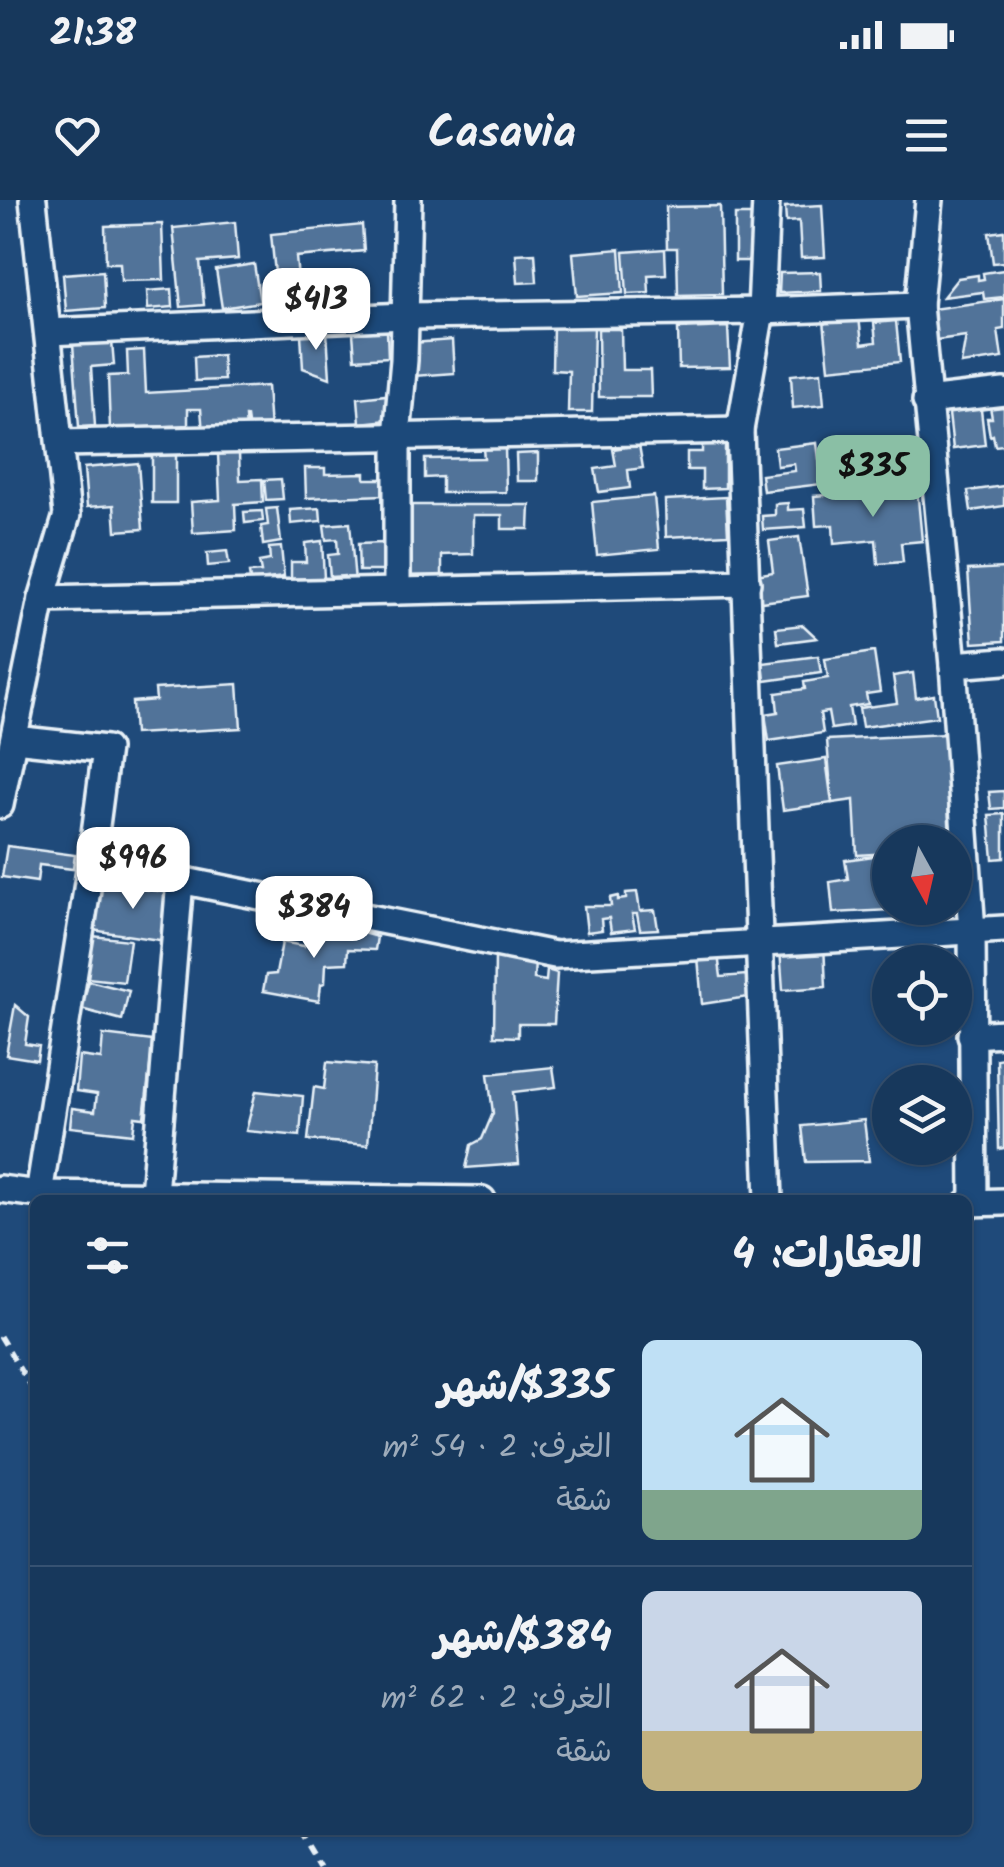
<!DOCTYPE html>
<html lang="ar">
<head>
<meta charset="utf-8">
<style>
	:root { --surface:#17385c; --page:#203f62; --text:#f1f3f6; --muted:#9eacbb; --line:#365272; --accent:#8abfa5 }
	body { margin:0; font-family:Kalam,"Playpen Sans Arabic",sans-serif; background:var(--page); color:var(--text); direction:rtl; height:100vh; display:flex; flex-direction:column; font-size:38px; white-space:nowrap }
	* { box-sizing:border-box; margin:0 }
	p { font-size:32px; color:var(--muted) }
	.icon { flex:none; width:55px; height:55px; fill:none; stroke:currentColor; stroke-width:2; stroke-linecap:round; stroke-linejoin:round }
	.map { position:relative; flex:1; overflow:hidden; direction:ltr }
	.side { position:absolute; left:30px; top:995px; width:942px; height:640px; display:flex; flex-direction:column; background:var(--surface); border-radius:15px; box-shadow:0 2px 8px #0004,0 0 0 2px var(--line); direction:rtl }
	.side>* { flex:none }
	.needle { width:65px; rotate:172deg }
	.controls { position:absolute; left:872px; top:625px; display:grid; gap:20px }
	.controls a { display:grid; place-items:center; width:100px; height:100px; border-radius:50%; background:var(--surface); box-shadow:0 2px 8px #0004,0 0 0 2px var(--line); font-size:50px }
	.price { position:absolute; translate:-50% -85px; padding:0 22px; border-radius:20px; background:#fff; color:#222; font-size:32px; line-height:65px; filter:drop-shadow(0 2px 5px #0008) }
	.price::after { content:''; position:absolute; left:50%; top:60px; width:30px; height:22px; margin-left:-15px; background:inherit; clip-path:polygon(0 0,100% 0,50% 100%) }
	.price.current { background:var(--accent); color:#111 }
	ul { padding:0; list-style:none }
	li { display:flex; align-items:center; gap:30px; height:250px; padding:0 50px }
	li+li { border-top:2px solid var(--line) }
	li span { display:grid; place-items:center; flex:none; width:280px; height:200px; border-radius:15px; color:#555 }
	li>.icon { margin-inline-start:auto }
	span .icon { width:120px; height:120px; fill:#fffc; stroke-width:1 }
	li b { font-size:42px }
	h2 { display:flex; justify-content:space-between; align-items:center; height:120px; padding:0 50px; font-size:42px }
	.status { display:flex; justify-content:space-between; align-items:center; height:70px; padding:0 50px; background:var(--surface); direction:ltr }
	.status svg { height:28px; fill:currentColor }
	header { display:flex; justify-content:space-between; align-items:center; height:130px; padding:0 50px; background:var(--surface); font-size:45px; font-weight:700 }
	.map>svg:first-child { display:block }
	.building { fill:#517399; stroke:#e8f1f8; stroke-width:2.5 }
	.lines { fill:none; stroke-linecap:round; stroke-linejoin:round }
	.minor-casing { stroke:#e8f1f8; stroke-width:32 }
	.path { stroke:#e8f1f8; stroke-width:5; stroke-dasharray:10 8; stroke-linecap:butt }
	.minor { stroke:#1f4a7a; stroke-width:25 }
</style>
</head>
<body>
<div class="status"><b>21:38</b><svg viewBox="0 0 49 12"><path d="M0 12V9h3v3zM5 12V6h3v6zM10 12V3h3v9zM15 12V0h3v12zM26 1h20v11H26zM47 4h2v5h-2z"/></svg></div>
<header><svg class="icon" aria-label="menu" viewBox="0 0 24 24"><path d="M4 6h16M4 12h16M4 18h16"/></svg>Casavia<svg class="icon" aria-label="heart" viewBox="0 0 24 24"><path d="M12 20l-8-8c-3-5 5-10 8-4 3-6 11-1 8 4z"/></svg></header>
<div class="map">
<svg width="1004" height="1667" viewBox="0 0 1004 1667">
	<rect width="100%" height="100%" fill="#1f4a7a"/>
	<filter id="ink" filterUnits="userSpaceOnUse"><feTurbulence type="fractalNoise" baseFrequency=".01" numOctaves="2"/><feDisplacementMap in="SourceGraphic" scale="20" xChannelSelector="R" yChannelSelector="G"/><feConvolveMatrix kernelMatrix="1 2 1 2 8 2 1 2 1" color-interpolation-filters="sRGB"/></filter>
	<g filter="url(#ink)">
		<g class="building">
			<polygon points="822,5 825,57 801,58 799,21 786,22 785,7"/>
			<polygon points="720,6 722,94 678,95 677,48 667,48 666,7"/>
			<rect x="735" y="15" width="21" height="46"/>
			<polygon points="235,22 238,59 200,62 204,105 181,107 173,28"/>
			<polygon points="162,24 164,80 121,81 120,63 106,63 105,26"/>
			<polygon points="362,25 364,51 296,57 300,101 278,103 271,34"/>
			<polygon points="1004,31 1004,62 993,63 989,33"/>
			<polygon points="620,49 623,93 577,96 573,53"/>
			<polygon points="665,49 666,74 648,75 649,93 627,94 624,52"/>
			<polygon points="535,53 537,82 518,83 516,54"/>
			<polygon points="254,64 260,102 222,108 216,70"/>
			<polygon points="1004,70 1004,97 984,99 983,92 943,97 958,78 978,75 978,80 984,79 983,73"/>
			<polygon points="103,71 105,108 66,111 63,74"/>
			<polygon points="820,72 821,91 779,93 780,73"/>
			<polygon points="359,74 361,103 311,107 309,78"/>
			<polygon points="172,89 173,107 148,109 147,91"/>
			<polygon points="1004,99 1004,129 998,130 1002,158 961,164 966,136 936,140 932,109"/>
			<polygon points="859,117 862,144 876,142 874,123 896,121 900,162 829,169 824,121"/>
			<polygon points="553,125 594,126 592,212 568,212 569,171 552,170"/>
			<polygon points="728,127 730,167 679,168 678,129"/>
			<polygon points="598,129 621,129 622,170 650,170 651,197 599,197"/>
			<polygon points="387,131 388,157 355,159 353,133"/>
			<polygon points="327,132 330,178 303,168 301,134"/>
			<polygon points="452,140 454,173 414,176 412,143"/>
			<polygon points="112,141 114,165 91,167 95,226 79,227 73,144"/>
			<polygon points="144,150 146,193 267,186 270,230 249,231 247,217 245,217 246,230 203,233 201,209 188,209 188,225 110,229 108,176 128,175 127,151"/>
			<polygon points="222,155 224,180 195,181 194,157"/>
			<polygon points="821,172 824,205 793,208 791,175"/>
			<polygon points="386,195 388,220 360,223 358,198"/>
			<polygon points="1004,198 1004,245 995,246 993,235 990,236 987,218 992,218 989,201"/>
			<polygon points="980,201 985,245 953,249 948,205"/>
			<polygon points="702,240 725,240 725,288 702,289 702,270 687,270 687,252 702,252"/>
			<polygon points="817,243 822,284 763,291 761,275 795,271 794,264 777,266 775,248"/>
			<polygon points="639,245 643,268 628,270 630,288 599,292 595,269 616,266 613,249"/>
			<polygon points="505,248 506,292 442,293 442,277 425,278 425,259 484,258 483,249"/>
			<polygon points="152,252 176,253 176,303 152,303"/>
			<polygon points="239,253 240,280 262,279 263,302 235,304 236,330 193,333 191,302 220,300 218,254"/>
			<polygon points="538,253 538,281 517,281 516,254"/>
			<polygon points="138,263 143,329 116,331 114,305 87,307 84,268"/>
			<polygon points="305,268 325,268 325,274 365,273 365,279 383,279 384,295 306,298"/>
			<polygon points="281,279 283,299 266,300 264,280"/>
			<polygon points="1004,286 1004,306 971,311 968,291"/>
			<polygon points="917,288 922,341 901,343 903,362 878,364 876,340 834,344 833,325 816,326 814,296"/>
			<polygon points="654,296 659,349 597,355 592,302"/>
			<polygon points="726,297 728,334 666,337 665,300"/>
			<polygon points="788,303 788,310 804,309 806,327 763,330 762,316 775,315 775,304"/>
			<polygon points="409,305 530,305 529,329 502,329 502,315 473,315 473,354 442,355 442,376 409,376"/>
			<polygon points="277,308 281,342 263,345 261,326 268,325 266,309"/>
			<polygon points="320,308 321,321 291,324 290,310"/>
			<polygon points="262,311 263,321 245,323 244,312"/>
			<polygon points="350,323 355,382 345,383 344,376 330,377 328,355 338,354 337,339 326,340 324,325"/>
			<polygon points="799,337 808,396 761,402 756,375 773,372 769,341"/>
			<polygon points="322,341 324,378 291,379 291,362 306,362 305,343"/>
			<polygon points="382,343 384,371 359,371 358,344"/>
			<polygon points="281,347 284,377 250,381 249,373 261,372 259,362 270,360 269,348"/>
			<polygon points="227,351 229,364 208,366 207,353"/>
			<polygon points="1004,368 1004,441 973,443 968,370"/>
			<polygon points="803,425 817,438 778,443 776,428"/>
			<polygon points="874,452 880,492 866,494 868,504 849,507 852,526 831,529 828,512 820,513 823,533 769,541 765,514 778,512 776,493 805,489 804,482 828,478 825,459"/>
			<polygon points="818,456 821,473 765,481 763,463"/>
			<polygon points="913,473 916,498 934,495 937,517 862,527 859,508 897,503 893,476"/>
			<polygon points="238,484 241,528 134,534 132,502 156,500 155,489"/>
			<polygon points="945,534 950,642 890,642 890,653 857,655 854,600 832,603 827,540"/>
			<polygon points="826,559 832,603 783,610 777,566"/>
			<polygon points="1004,591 1004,608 991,609 989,592"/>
			<polygon points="1004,614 1004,658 993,659 989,615"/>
			<polygon points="7,646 75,655 73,669 39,665 37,682 2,677"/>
			<polygon points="888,654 890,708 892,710 833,713 830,682 848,679 845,660"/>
			<polygon points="99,682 173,693 166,741 92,730"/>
			<polygon points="637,692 640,711 655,710 658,729 640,730 637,714 632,714 635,729 611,732 609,718 601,719 602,730 587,732 584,706 611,706 610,698 618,696 618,700 626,699 626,693"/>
			<polygon points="330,724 377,737 375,750 348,749 347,763 326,764 325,783 321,784 319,801 263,791 266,775 276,774 282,742 304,746 309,729 328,732"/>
			<polygon points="92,736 130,740 124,782 87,778"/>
			<polygon points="824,744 826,787 783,790 780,749"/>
			<polygon points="495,754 535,760 534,779 546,781 547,770 557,773 554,824 518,824 518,837 494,836"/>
			<polygon points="718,754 721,777 746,775 748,797 702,804 698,757"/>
			<polygon points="89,781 129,791 122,820 81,809"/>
			<polygon points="15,805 29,817 25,844 39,846 37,860 6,855"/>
			<polygon points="103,835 153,841 144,918 135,917 133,934 70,927 72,908 95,911 97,894 76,891 79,856 101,859"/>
			<polygon points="1004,858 1004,948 999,949 997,859"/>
			<polygon points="327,862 374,866 368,945 308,940 314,887 324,889"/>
			<polygon points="553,867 556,887 513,892 519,964 466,968 471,945 482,939 493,913 488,874"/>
			<polygon points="256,891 303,896 300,936 246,931"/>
			<polygon points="864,920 869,961 806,962 802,926"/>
		</g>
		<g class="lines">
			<g class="minor-casing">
				<g id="minor">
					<polyline points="766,0 761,111 740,230 769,1000"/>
					<polyline points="929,0 919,105 953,465 972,731 974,1003"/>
					<polyline points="48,132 406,116 761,111 919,105"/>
					<polyline points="926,201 1004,192"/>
					<polyline points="60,243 740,230"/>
					<polyline points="397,391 397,236 404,160 408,0"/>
					<polyline points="42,399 747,383"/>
					<polyline points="953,465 1004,461"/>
					<polyline points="14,539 106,549 91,664"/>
					<polyline points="0,605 42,399 67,315 33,0"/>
					<polyline points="971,835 1004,833"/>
					<polyline points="0,989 39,994 482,1000"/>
					<polyline points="39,994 91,664 180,680"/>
					<polyline points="154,994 180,680 555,755 1004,729"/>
					<polyline points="968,1003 1004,1002"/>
				</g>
			</g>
			<g class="path">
				<polyline points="0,1136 35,1194"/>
				<polyline points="299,1630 321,1667"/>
			</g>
			<use href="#minor" class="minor"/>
		</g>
	</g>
</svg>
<div class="controls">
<a><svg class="needle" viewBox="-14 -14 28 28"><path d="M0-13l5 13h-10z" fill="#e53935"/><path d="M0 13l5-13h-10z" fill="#9eacbb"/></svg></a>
<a><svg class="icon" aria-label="locate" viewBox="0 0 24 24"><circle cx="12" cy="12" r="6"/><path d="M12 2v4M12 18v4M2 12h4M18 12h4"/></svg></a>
<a><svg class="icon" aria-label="layers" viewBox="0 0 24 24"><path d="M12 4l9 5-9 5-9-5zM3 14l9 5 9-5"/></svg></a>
</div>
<b class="price" style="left:316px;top:153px">$413</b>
<b class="price current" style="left:873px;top:320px">$335</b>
<b class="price" style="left:133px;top:712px">$996</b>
<b class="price" style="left:314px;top:761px">$384</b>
<section class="side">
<h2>العقارات: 4<svg class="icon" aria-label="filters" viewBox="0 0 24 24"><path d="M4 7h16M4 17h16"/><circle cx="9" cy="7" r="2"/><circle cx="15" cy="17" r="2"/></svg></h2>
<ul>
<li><span style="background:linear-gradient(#bfe0f5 75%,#7fa58c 0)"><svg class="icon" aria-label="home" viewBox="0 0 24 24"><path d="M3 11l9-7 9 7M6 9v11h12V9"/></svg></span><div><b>$335/شهر</b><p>الغرف: 2 · 54 m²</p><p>شقة</p></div></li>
<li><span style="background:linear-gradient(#c9d6e8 70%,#c2b280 0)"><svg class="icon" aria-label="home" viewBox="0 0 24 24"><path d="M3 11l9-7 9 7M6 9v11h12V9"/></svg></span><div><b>$384/شهر</b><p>الغرف: 2 · 62 m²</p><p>شقة</p></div></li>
</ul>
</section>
</div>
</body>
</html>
